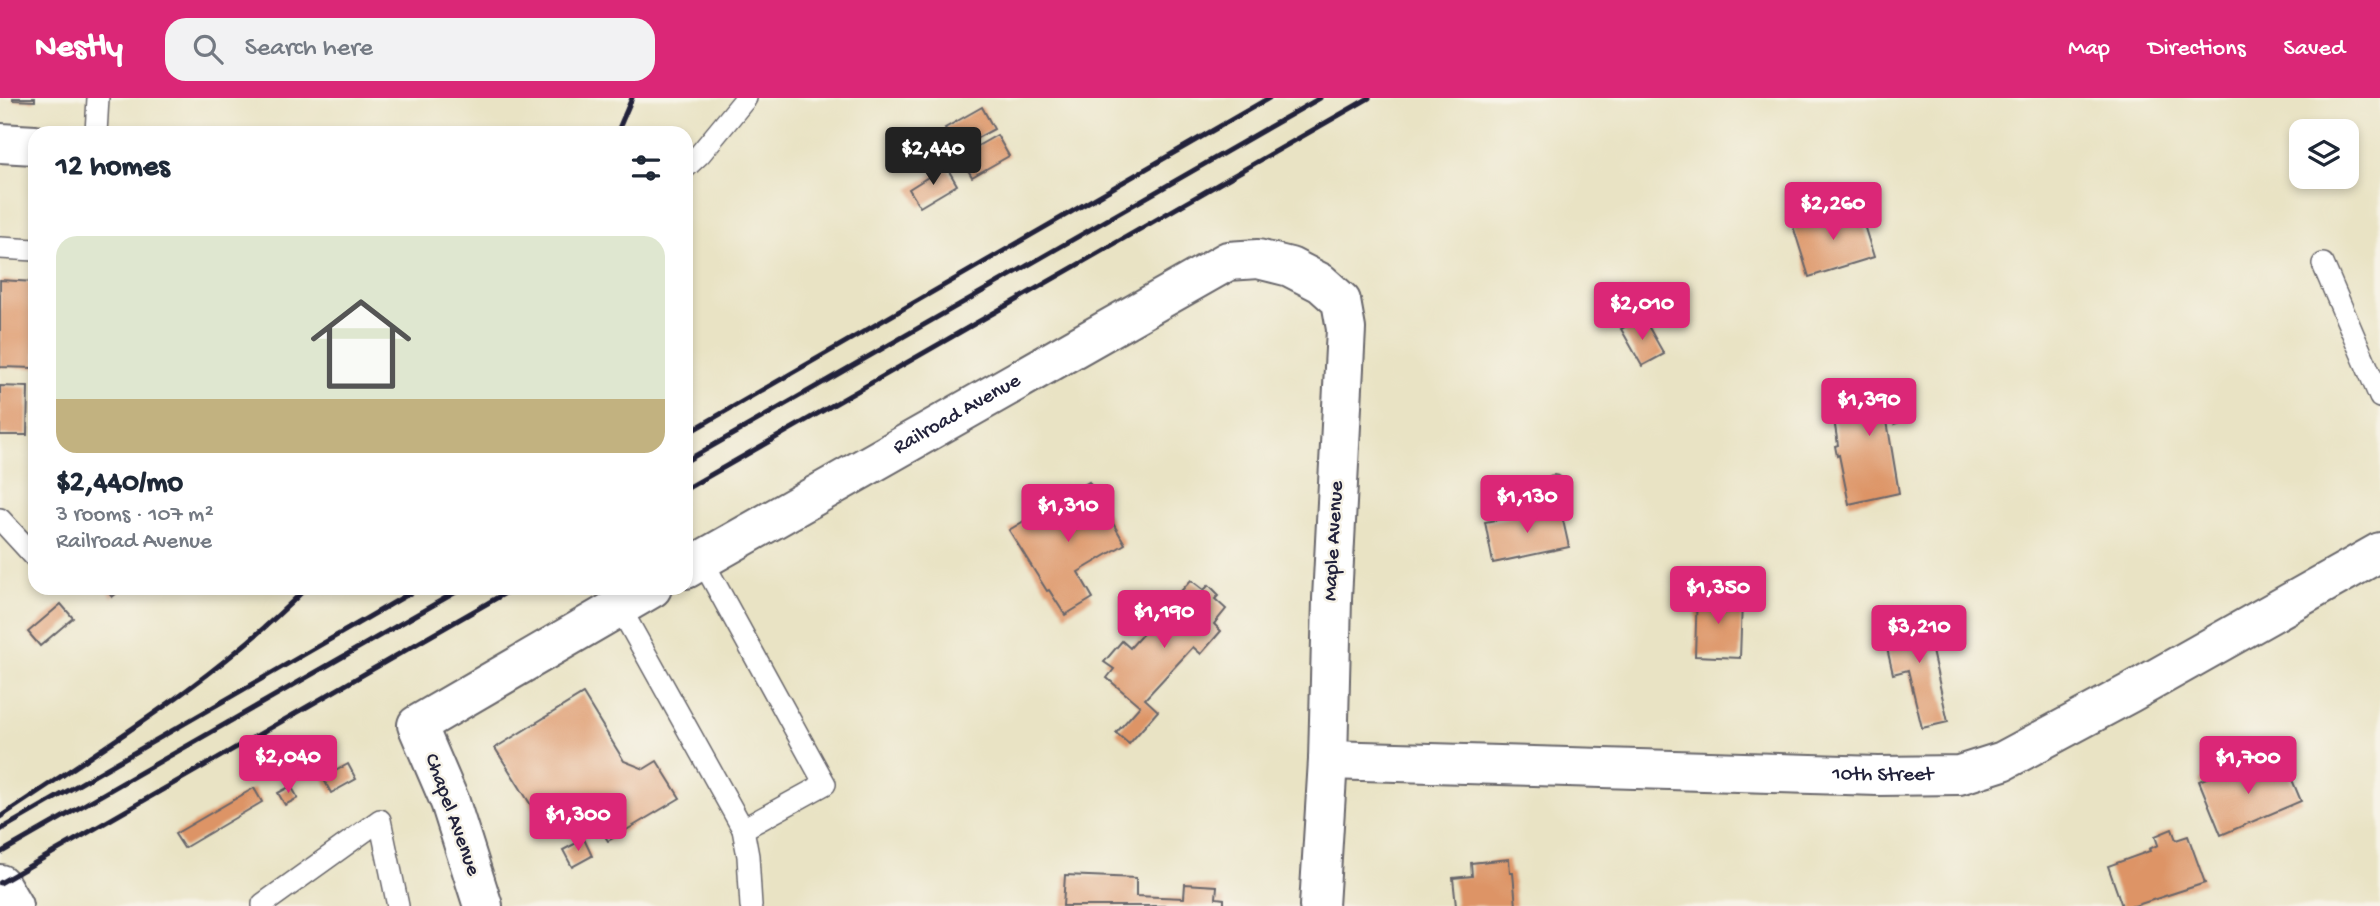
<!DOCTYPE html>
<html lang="en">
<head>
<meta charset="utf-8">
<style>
	:root { --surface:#fff; --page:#f2f2f3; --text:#1f2937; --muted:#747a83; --accent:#db2777 }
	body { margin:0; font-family:"Gochi Hand",sans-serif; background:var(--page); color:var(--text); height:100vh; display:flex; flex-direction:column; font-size:26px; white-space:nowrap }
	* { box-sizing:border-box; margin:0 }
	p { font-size:23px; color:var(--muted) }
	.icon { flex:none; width:38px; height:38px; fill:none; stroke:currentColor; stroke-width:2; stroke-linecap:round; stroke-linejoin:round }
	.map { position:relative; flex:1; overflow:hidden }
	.panel { position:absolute; left:28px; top:28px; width:665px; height:469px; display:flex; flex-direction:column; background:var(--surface); border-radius:21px; box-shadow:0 4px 10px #0003 }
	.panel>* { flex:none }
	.tools { position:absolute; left:2289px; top:21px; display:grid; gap:14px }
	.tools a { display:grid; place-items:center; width:70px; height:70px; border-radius:14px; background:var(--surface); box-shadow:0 4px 10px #0003; font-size:35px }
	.price { position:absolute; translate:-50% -60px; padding:0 16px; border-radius:7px; background:var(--accent); color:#fff; font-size:23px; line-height:46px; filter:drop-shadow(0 2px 4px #0008) }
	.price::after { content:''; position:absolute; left:50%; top:42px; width:21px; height:16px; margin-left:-10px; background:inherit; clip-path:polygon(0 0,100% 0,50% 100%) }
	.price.on { background:#222; color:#fff }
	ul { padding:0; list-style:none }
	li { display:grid; align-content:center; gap:14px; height:371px; padding:0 28px }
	li span { display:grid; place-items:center; height:217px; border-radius:21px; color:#555 }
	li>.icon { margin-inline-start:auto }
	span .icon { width:126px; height:126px; fill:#fffc; stroke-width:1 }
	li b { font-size:30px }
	h2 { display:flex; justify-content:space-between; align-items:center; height:84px; padding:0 28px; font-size:30px }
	header { display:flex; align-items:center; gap:42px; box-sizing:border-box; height:98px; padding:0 35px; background:var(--accent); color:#fff }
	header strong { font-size:33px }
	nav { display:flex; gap:38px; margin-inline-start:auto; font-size:24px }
	.search { width:490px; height:63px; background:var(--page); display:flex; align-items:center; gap:18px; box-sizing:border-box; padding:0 24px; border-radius:21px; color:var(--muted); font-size:26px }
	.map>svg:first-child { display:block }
	.building { fill:#dd9466 }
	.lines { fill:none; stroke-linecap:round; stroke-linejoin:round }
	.lane-casing { stroke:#68666b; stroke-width:24 }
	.street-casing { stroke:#68666b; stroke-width:42 }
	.secondary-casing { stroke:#68666b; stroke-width:42 }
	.lane { stroke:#fff; stroke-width:21 }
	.street { stroke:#fff; stroke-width:38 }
	.secondary { stroke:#fff; stroke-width:38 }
	.rail { stroke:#22223b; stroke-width:5 }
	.labels { text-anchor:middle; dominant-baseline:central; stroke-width:5; stroke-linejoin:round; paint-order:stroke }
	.street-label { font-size:21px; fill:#22223b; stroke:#f7f3e8 }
</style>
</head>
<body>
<header>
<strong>Nestly</strong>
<div class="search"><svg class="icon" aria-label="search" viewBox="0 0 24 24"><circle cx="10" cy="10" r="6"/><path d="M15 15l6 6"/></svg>Search here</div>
<nav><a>Map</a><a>Directions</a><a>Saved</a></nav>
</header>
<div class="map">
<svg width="2380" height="808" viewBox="0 0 2380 808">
	<rect width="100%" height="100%" fill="#f7f3e8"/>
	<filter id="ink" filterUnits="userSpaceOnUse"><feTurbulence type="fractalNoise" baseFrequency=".0143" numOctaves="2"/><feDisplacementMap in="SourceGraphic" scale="14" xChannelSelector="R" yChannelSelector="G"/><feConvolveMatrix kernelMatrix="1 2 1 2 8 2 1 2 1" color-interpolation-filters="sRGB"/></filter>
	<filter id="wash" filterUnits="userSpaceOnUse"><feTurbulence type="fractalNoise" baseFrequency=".00686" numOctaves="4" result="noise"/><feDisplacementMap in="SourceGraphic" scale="28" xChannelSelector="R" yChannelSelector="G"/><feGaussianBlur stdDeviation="1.57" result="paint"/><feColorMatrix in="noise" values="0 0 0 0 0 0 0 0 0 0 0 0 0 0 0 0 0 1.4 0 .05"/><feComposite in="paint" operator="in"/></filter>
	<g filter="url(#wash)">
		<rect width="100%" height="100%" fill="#e9e3c4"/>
		<g id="blocks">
			<g class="building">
				<polygon points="13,0 35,0 35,3 13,2"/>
				<polygon points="982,9 994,31 957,51 945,30"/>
				<polygon points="997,37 1009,58 972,79 960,58"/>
				<polygon points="946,68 957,87 920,109 909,91"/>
				<polygon points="1858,108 1874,159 1809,179 1793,128"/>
				<polygon points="0,182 35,184 35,270 0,269"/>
				<polygon points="1623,191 1634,215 1614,224 1603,199"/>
				<polygon points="1643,219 1664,256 1642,268 1621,231"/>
				<polygon points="1906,283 1913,319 1894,326 1894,322 1887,323 1899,395 1849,406 1839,357 1837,358 1835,348 1838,347 1830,296"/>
				<polygon points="0,288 28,289 27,337 0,337"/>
				<circle cx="1554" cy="386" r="9"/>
				<polygon points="1089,384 1125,446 1078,474 1093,500 1065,517 1049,492 1047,493 1009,432"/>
				<polygon points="1560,409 1569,449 1493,465 1485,424"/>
				<polygon points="1191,482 1204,492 1209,487 1219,497 1215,501 1226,511 1214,526 1221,533 1201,556 1193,549 1145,601 1158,613 1129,646 1116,635 1140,608 1107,580 1114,571 1104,564 1122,543 1130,550"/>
				<polygon points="105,490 123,490 112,499"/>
				<polygon points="1697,493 1717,493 1716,502 1742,503 1740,560 1695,558"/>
				<polygon points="61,506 73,520 40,548 28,534"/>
				<polygon points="1924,519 1928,535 1945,530 1949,549 1932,553 1948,624 1922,630 1908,572 1893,576 1882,529"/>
				<polygon points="583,596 624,663 644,671 657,663 680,700 608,743 596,724 579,735 570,722 556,731 542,708 534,712 495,650"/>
				<polygon points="2285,665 2301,703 2221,737 2199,683 2240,666 2246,681"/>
				<polygon points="348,666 356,681 331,695 323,680"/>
				<polygon points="291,688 298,700 285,707 278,695"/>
				<polygon points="254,690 262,704 184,750 175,736"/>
				<polygon points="2172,731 2176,742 2188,738 2205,785 2134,808 2122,808 2108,768 2150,753 2149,751 2158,747 2155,738"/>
				<polygon points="584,741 592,758 572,769 563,752"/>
				<polygon points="1509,761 1510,775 1513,775 1516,808 1456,808 1453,780 1472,778 1471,765"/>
				<polygon points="1065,777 1136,780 1136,798 1184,800 1185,786 1217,788 1216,800 1224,801 1224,808 1063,808"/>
			</g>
		</g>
	</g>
	<g filter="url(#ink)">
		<use href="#blocks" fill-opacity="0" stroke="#68666b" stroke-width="2"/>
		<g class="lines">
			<g class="lane-casing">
				<g id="lane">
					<polyline points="96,35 98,0"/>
					<polyline points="686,69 700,56 746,0"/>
					<polyline points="0,150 35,152"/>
					<polyline points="2323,166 2380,299"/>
					<polyline points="0,421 35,459"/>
					<polyline points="619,508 743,731 825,686 702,462"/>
					<polyline points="743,731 748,758 751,808"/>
					<polyline points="263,808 263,806 380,722 398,808"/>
				</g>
			</g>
			<g class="street-casing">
				<g id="street">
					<polyline points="0,45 35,47"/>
					<path id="s1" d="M686 471 1228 163 1258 161 1290 169 1321 185 1341 203 1346 231 1332 501 1328 662 1319 808"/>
					<path id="s2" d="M1328 662 1878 678 1959 677 2003 663 2130 595 2380 454"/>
					<polyline points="483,808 450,704 417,627 652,490"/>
				</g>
			</g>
			<g class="secondary-casing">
				<polyline id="secondary" points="0,786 13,808"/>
			</g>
			<use href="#lane" class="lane"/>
			<use href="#street" class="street"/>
			<use href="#secondary" class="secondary"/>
			<g class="rail">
				<polyline points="617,35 632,0"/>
				<polyline points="686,336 1269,0"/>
				<polyline points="686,363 1320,0"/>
				<polyline points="686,391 1369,0"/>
				<path d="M0 719C105 648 217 581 306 490"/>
				<polyline points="0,732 419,490"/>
				<polyline points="0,755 463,490"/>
				<polyline points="0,785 514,490"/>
			</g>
		</g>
	</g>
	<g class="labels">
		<g class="street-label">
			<text stroke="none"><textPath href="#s1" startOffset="312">Railroad Avenue</textPath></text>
			<text transform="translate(1335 443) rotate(-87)">Maple Avenue</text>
			<text stroke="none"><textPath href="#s2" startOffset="555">10th Street</textPath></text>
			<text transform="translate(451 717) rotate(70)">Chapel Avenue</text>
		</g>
	</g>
</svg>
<div class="tools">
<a><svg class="icon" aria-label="layers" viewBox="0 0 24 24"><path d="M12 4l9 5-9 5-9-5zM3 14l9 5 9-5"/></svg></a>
</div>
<b class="price on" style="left:933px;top:89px">$2,440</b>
<b class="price" style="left:1833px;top:144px">$2,260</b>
<b class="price" style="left:1642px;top:244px">$2,010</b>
<b class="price" style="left:1869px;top:340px">$1,390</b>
<b class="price" style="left:1527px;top:437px">$1,130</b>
<b class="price" style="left:1068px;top:446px">$1,310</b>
<b class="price" style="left:1718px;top:528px">$1,350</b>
<b class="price" style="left:1164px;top:552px">$1,190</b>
<b class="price" style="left:1919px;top:567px">$3,210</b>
<b class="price" style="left:288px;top:697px">$2,040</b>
<b class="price" style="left:2248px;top:698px">$1,700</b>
<b class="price" style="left:578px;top:755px">$1,300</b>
<section class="panel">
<h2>12 homes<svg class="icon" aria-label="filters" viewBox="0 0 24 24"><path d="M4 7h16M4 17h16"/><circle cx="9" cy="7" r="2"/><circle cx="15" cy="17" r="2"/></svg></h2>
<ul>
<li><span style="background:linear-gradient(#dfe7d0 75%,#c2b280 0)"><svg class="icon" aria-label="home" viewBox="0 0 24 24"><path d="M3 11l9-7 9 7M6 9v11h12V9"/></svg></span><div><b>$2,440/mo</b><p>3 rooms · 107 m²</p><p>Railroad Avenue</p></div></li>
</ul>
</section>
</div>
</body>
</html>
